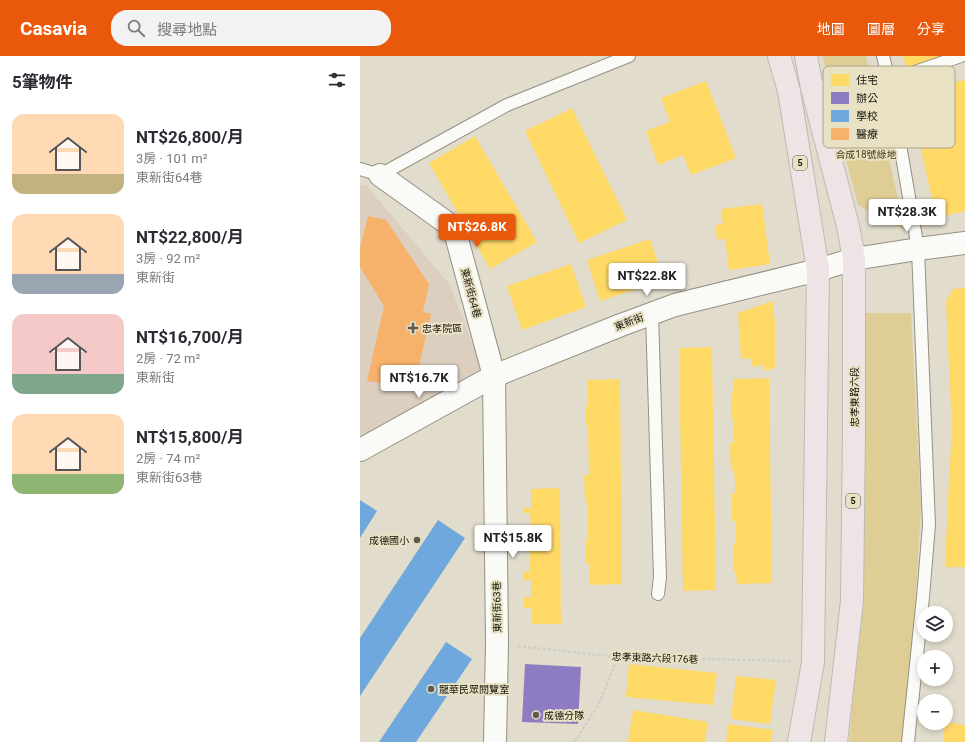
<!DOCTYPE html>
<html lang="zh-TW">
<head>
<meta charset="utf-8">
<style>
	:root { --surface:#fff; --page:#f2f2f3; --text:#2b2b33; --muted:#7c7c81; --accent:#ea580c }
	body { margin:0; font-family:Roboto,"Noto Sans TC",sans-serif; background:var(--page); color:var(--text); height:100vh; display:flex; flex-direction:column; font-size:15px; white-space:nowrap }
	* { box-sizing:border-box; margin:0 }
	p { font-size:13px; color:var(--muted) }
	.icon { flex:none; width:22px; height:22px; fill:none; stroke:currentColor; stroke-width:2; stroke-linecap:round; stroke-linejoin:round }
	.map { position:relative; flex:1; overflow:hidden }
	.sheet { display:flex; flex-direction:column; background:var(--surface); width:360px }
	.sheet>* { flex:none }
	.tools { position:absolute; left:557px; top:550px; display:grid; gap:8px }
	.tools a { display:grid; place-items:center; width:36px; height:36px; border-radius:50%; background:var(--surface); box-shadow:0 2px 6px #0003; font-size:20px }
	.price { position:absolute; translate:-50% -34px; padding:0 9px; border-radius:4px; background:#fff; color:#222; font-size:13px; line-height:26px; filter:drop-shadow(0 1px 2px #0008) }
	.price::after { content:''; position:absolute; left:50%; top:24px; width:12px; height:9px; margin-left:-6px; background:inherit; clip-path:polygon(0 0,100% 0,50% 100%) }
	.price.selected { background:var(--accent); color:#fff }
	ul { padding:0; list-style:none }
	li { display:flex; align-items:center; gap:12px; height:100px; padding:0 12px }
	li span { display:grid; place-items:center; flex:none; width:112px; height:80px; border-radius:12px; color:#555 }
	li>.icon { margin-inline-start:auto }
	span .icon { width:48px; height:48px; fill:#fffc; stroke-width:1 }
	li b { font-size:17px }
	h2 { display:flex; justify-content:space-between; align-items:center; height:48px; padding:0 12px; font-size:17px }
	header { display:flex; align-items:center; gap:24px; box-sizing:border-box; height:56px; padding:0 20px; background:var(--accent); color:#fff }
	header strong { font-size:19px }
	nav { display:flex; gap:22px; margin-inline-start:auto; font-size:14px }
	.search { width:280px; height:36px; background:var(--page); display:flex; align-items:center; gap:10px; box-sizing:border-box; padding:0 14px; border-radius:16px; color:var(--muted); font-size:15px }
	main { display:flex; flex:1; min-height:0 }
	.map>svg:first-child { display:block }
	.commercial { fill:#dccfbf }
	.green { fill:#dece96 }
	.homes { fill:#ffd966 }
	.offices { fill:#8e7cc3 }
	.schools { fill:#6fa8dc }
	.health { fill:#f6b26b }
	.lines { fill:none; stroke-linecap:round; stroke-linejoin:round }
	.service-casing { stroke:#949084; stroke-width:14 }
	.minor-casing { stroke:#949084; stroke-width:24 }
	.tertiary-casing { stroke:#949084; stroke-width:24 }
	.secondary-casing { stroke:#949084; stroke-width:24 }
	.primary-casing { stroke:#bdbab3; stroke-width:24 }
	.path { stroke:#cfcec9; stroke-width:2.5; stroke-dasharray:3 2; stroke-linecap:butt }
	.service { stroke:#fafaf7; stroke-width:12 }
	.minor { stroke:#fafaf7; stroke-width:22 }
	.tertiary { stroke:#fafaf7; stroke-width:22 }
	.secondary { stroke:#fafaf7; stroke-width:22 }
	.primary { stroke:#efe4e5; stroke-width:22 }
	.poi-dot { fill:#5e5a4e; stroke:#e9e1c4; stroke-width:1.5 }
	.labels { text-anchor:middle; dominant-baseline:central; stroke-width:4; stroke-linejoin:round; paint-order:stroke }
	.shield { fill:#e9e1c4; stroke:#565242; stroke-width:1 }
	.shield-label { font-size:9px; font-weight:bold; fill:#17140a }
	.park-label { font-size:10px; fill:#473c14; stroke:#e9e1c4 }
	.street-label { font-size:10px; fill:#17140a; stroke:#e9e1c4 }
	.poi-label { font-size:10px; fill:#17140a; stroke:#e9e1c4; text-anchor:start }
	.key { fill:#e9e1c4; stroke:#aaa48c; stroke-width:1 }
	.key-label { font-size:11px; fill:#17140a }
</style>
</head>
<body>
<header>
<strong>Casavia</strong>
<div class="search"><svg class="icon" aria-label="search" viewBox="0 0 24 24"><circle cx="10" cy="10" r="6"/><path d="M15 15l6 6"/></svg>搜尋地點</div>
<nav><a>地圖</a><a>圖層</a><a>分享</a></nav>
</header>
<main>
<section class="sheet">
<h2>5筆物件<svg class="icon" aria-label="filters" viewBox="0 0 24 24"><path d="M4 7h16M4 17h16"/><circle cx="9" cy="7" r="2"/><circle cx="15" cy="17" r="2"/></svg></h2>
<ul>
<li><span style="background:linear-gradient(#ffd9b3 75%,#c2b280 0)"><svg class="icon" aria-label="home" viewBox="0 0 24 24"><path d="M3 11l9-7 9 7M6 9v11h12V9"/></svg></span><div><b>NT$26,800/月</b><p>3房 · 101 m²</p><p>東新街64巷</p></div></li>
<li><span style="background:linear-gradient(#ffd9b3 75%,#9aa5b1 0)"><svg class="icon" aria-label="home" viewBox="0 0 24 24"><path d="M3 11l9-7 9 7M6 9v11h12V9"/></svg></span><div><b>NT$22,800/月</b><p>3房 · 92 m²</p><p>東新街</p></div></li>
<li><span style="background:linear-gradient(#f6c9c9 75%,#7fa58c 0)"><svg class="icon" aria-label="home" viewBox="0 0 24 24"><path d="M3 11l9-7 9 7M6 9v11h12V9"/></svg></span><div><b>NT$16,700/月</b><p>2房 · 72 m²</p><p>東新街</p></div></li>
<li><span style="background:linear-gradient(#ffd9b3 75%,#8fb573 0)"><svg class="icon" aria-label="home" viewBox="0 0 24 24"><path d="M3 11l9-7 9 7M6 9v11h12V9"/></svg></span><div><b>NT$15,800/月</b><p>2房 · 74 m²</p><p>東新街63巷</p></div></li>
</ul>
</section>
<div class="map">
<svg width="605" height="686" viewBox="0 0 605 686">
	<rect width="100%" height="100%" fill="#e1dccc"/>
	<polygon class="commercial" points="0,129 6,129 90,229 123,315 0,379"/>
	<g class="green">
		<polygon points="463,0 506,0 545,174 498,149 486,104"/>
		<polygon points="503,257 551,257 561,453 547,686 489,686 502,544"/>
	</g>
	<g class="homes">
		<polygon points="543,0 604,0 547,15"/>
		<polygon points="605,24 605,155 576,162 549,36"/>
		<polygon points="346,25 376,102 331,119 323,99 298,109 286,75 310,66 301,42"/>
		<polygon points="212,52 267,164 219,187 165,75"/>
		<polygon points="115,80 177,186 130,213 69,107"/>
		<polygon points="402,148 410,208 369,214 365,183 357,184 355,169 363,168 361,153"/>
		<polygon points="290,183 304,224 240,245 227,204"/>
		<polygon points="211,208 226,251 162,274 147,230"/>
		<polygon points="605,232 605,511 585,511 589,421 592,374 586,245 593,233"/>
		<polygon points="413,245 413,262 415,261 415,312 405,315 403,309 393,311 390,302 381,303 378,257"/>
		<polygon points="352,291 356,534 323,535 319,292"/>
		<polygon points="409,322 412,527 377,528 376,516 373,516 373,488 376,488 376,465 372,465 372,437 375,437 375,428 374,414 371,414 370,387 374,387 373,363 371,363 371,337 374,337 373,323"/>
		<polygon points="260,323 262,528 229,529 229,507 225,508 225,485 228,485 228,447 225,447 224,419 229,419 228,369 226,369 225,350 228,350 228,324"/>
		<polygon points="200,432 201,568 172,568 172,552 164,552 164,541 171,541 171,524 163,524 163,516 170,516 170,485 163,486 163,475 171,475 170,457 164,457 164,452 171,452 171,433"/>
		<polygon points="269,608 357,617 353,649 266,641"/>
		<polygon points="376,620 416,624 410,668 371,663"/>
		<polygon points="273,654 348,666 345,686 268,686"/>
		<polygon points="586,666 605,669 605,686 583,686 585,667"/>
		<polygon points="368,668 413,674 411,686 366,686"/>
	</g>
	<polygon class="offices" points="165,608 221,611 218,668 162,666"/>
	<g class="schools">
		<polygon points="0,444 17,455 0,482"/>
		<polygon points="78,464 105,482 0,640 0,582"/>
		<polygon points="86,586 112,603 56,686 19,686"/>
	</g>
	<polygon class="health" points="8,160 26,164 69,228 63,256 71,258 56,323 38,319 35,329 7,325 24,250 0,211 0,192"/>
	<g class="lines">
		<g class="service-casing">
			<g id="service">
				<polyline points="523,0 529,25 558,193 569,469 563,541 548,686"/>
				<polyline points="452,32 529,25 601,0"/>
				<polyline points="0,113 20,119 147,49 269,0"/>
				<polyline points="292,257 300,521 298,538"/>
			</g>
		</g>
		<g class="minor-casing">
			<polyline id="minor" points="20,119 94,172 134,320 137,587 135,686"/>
		</g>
		<g class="tertiary-casing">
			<polyline id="tertiary" points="0,394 134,320 261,269 315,249 458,214 494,203"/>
		</g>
		<g class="secondary-casing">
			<polyline id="secondary" points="494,203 558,193 605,187"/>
		</g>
		<g class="primary-casing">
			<g id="primary">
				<polyline points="419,0 429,35 458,214 453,606 439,686"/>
				<polyline points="446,0 452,32 488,170 494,203 494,374 492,545 476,686"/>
			</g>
		</g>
		<g class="path">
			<polyline points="158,590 258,601 433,605"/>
			<polyline points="215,686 239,647 258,601"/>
		</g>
		<use href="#service" class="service"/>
		<use href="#minor" class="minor"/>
		<use href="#tertiary" class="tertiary"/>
		<use href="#secondary" class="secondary"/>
		<use href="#primary" class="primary"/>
	</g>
	<g class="poi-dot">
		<path d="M51 266h4v4h4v4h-4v4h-4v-4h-4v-4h4z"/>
		<circle cx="57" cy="484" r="4"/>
		<circle cx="71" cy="633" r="4"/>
		<circle cx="176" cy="659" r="4"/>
	</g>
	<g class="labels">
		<g class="shield">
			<rect x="433" y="100" width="14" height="14" rx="3"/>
			<rect x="486" y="438" width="14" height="14" rx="3"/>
		</g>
		<g class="shield-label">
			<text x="440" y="107">5</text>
			<text x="493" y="445">5</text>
		</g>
		<g class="park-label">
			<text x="506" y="98">合成18號綠地</text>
		</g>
		<g class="street-label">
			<text transform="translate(111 237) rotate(75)">東新街64巷</text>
			<text transform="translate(269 266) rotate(-21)">東新街</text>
			<text transform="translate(494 341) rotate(-90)">忠孝東路六段</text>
			<text transform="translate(137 551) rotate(-91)">東新街63巷</text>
			<text transform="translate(295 602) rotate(2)">忠孝東路六段176巷</text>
		</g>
		<g class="poi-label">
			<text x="62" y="272">忠孝院區</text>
			<text x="49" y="484" text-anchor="end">成德國小</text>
			<text x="79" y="633">龍華民眾閱覽室</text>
			<text x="184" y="659">成德分隊</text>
		</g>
	</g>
	<rect x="463" y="10" width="132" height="82" rx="6" class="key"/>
	<rect x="471" y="18" width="18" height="12" fill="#ffd966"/>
	<rect x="471" y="36" width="18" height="12" fill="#8e7cc3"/>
	<rect x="471" y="54" width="18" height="12" fill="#6fa8dc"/>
	<rect x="471" y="72" width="18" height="12" fill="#f6b26b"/>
	<g class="key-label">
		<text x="496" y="28">住宅</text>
		<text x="496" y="46">辦公</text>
		<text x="496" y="64">學校</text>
		<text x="496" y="82">醫療</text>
	</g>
</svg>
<div class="tools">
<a><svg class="icon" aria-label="layers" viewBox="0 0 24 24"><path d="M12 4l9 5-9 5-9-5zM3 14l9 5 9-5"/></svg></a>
<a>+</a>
<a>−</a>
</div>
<b class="price" style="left:547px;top:177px">NT$28.3K</b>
<b class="price selected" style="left:117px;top:192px">NT$26.8K</b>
<b class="price" style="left:287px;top:241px">NT$22.8K</b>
<b class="price" style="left:59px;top:343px">NT$16.7K</b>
<b class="price" style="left:153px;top:503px">NT$15.8K</b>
</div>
</main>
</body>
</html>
